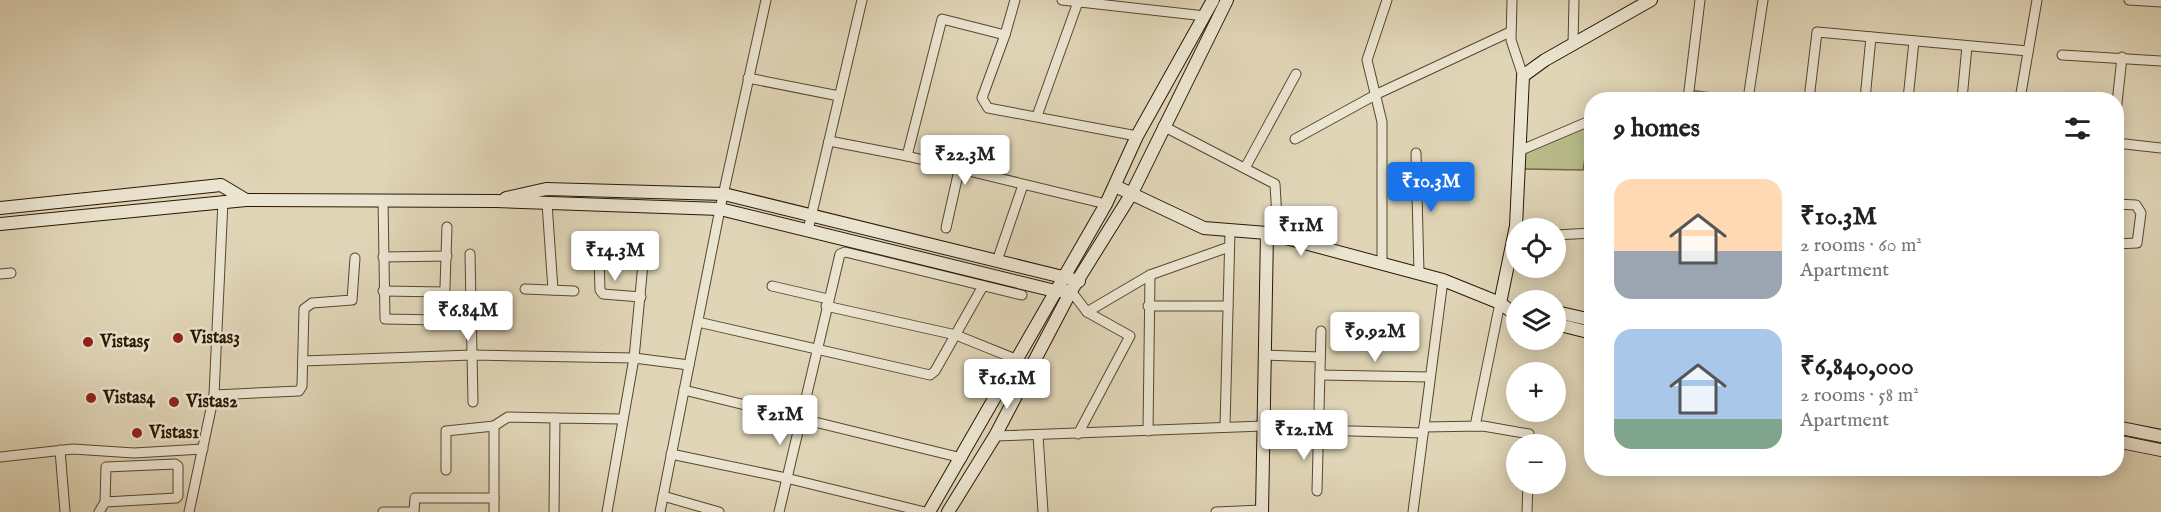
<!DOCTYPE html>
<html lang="en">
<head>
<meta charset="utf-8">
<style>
	:root { --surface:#fff; --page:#f6f6f6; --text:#222; --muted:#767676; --accent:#1a73e8 }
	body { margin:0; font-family:"IM FELL English",serif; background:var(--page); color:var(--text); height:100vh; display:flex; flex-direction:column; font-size:22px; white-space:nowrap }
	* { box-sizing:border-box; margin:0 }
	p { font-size:20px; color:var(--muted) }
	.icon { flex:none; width:33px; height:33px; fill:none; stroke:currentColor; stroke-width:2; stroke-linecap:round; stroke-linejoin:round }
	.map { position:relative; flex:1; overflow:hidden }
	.side { position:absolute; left:1584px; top:92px; width:540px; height:384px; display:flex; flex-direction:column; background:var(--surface); border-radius:24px; box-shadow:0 3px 15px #0003 }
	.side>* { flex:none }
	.tools { position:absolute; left:1506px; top:218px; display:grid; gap:12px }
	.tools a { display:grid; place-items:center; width:60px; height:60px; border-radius:50%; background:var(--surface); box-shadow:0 3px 15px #0003; font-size:30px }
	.price { position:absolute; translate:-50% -51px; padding:0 14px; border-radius:6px; background:#fff; color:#222; font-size:20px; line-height:39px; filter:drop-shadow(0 2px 3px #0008) }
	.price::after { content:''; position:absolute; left:50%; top:36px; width:18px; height:14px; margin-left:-9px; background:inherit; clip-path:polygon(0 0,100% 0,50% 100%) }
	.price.selected { background:var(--accent); color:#fff }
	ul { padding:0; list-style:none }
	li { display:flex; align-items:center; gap:18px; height:150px; padding:0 30px }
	li span { display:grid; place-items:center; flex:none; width:168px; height:120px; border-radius:18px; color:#555 }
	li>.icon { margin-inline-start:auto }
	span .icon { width:72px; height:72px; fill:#fffc; stroke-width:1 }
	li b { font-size:26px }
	h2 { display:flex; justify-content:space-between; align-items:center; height:72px; padding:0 30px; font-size:26px }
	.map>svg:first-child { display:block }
	.green { fill:#b8bc8a; stroke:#716a45; stroke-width:1.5 }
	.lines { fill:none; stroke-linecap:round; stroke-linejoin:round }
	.street-casing { stroke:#58462e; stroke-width:11 }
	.secondary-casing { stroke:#2a1700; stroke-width:14 }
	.street { stroke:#ebe4d0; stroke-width:9 }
	.secondary { stroke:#ebe4d0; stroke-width:12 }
	.poi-dot { fill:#8f2418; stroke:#ebe4d0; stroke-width:2 }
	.labels { text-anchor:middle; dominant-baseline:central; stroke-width:5; stroke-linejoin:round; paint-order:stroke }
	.poi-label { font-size:18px; font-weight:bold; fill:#2a1700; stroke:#ebe4d0; text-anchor:start }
</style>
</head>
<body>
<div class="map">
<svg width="2161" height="512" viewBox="0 0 2161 512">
	<rect width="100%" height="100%" fill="#e0d5b7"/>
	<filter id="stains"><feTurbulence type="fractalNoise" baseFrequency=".00333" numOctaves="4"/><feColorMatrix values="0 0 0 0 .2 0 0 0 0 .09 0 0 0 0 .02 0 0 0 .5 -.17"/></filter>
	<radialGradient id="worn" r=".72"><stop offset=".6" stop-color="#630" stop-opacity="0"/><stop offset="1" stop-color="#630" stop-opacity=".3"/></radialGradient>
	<g class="green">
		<polygon points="1689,90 1748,98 1748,99 1688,99"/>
		<polygon points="1591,122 1583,170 1519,169 1519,151"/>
	</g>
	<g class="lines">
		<g class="street-casing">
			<g id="street">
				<polyline points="1062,0 1205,16"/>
				<polyline points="1512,0 1511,40 1523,76"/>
				<polyline points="2129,0 2161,2"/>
				<polyline points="1005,35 982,98 988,108 1137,136"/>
				<polyline points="1573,44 1574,0"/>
				<polyline points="2062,55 2161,61"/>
				<polyline points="748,78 839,96"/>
				<polyline points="1688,99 1700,0"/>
				<polyline points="1748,99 1763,0"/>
				<polyline points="1809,99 1817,32 2028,51"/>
				<polyline points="1865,99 1871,37"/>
				<polyline points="1908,99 1914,41"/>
				<polyline points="1962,99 1967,46"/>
				<polyline points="2020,99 2037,0"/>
				<polyline points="2116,112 2122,57"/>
				<polyline points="1037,116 1078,2"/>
				<polyline points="1163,126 1275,184 1278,236"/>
				<polyline points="1295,139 1377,94 1510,32"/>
				<polyline points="829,141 907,156 1106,204"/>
				<polyline points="2116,143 2161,148"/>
				<polyline points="1519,151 1592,120"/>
				<polyline points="1416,153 1419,273"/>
				<polyline points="907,156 942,19 1005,35 1015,0"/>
				<polyline points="1245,168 1296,74"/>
				<polyline points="383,200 385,319 439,320 444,317 447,227"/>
				<polyline points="547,203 553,290"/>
				<polyline points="2116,204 2136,205 2141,213 2137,243 2116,244"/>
				<polyline points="946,228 959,170"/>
				<polyline points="808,230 862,0"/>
				<polyline points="1556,235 1592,233"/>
				<polyline points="470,254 473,402"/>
				<polyline points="383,257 447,256"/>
				<polyline points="599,257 600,290 603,294 641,297"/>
				<polyline points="997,261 1023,185"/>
				<polyline points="1382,263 1382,122 1367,60 1387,0"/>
				<polyline points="0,274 11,273"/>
				<polyline points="772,286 828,299"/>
				<polyline points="525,289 574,291"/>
				<polyline points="383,291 445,292"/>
				<polyline points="1071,291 1087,312 1150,275 1229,247"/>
				<polyline points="826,306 956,335 1018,360"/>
				<polyline points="1148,306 1228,306"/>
				<polyline points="698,322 930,375 935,371 983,286"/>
				<polyline points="1264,355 1320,357"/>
				<polyline points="303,361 472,355 634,358 645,243"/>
				<polyline points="1320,375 1430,377"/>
				<polyline points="684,390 962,458"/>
				<polyline points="214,395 299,391 302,386 304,309 312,303 352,300 355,258"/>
				<polyline points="1475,426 1500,303"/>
				<polyline points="1225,427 1230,231"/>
				<polyline points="1424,427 1483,426 1529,434 1529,444"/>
				<polyline points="1318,430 1423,433"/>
				<polyline points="1148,431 1150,275"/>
				<polyline points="1078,434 1130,336 1087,312"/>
				<polyline points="1038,435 1043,512"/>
				<polyline points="995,436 1263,426"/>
				<polyline points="60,450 65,512"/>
				<polyline points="671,454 786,478 925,512"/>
				<polyline points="0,457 73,449 134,453 203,449"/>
				<polyline points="446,470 446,431 494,426"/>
				<polyline points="1317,491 1321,331"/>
				<polyline points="663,496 719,512"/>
				<polyline points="414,511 415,498 494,498"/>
				<polyline points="99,512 105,502 106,467 175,464 178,466 178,496 176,498 105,502"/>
				<polyline points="189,512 214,395 223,201"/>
				<polyline points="383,512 414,512"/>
				<polyline points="494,512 494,426 508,417 555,418"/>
				<polyline points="554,512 555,418 622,419"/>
				<polyline points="607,512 634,358 689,365"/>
				<polyline points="660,512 720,209 766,0"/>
				<polyline points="779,512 840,254 845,252 1022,295"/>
				<polyline points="1216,512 1262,510"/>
				<polyline points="1413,512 1443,280"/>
				<polyline points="1527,512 1528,483"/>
			</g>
		</g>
		<g class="secondary-casing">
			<g id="secondary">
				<polyline points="1115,186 1204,228 1267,233 1443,280 1500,303 1516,315"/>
				<polyline points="506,198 546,189 724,194 1079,281"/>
				<polyline points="0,208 221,185 246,200"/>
				<polyline points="0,224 246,200 496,201 720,209 1055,291 1071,291"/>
				<polyline points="1500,303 1516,226 1523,76 1545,60 1651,0"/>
				<polyline points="1556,312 1592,320"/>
				<polyline points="1556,324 1592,333"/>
				<polyline points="2116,427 2161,436"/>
				<polyline points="2116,441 2161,450"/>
				<polyline points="929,512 1106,204 1137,136 1213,0"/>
				<polyline points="948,512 995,436 1071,291 1132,193 1227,0"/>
				<polyline points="1262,512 1267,233"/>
			</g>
		</g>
		<use href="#street" class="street"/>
		<use href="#secondary" class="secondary"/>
	</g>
	<g class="poi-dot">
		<circle cx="178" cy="338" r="6"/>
		<circle cx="88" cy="342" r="6"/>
		<circle cx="91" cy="398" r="6"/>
		<circle cx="174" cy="402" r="6"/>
		<circle cx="137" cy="433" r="6"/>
	</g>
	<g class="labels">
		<g class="poi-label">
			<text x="190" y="338">Vistas3</text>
			<text x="100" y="342">Vistas5</text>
			<text x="103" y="398">Vistas4</text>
			<text x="186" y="402">Vistas2</text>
			<text x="149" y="433">Vistas1</text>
		</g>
	</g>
	<rect width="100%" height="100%" filter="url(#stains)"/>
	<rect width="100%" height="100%" fill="url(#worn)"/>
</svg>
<div class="tools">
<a><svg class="icon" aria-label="locate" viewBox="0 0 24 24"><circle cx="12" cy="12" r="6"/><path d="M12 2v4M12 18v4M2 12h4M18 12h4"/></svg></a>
<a><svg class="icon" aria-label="layers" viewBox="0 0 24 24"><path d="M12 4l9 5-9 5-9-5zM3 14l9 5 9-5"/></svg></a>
<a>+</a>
<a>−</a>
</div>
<b class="price" style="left:965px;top:186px">₹22.3M</b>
<b class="price selected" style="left:1431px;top:213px">₹10.3M</b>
<b class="price" style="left:1301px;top:257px">₹11M</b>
<b class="price" style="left:615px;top:282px">₹14.3M</b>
<b class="price" style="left:468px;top:342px">₹6.84M</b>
<b class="price" style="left:1375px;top:363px">₹9.92M</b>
<b class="price" style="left:1007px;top:410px">₹16.1M</b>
<b class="price" style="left:780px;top:446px">₹21M</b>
<b class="price" style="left:1304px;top:461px">₹12.1M</b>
<section class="side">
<h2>9 homes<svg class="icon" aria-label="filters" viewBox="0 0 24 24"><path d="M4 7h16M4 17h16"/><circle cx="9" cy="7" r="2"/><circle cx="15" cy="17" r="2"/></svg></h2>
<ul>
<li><span style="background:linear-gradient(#ffd9b3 60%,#9aa5b1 0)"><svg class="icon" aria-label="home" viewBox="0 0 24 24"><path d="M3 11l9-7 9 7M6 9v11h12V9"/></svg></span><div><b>₹10.3M</b><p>2 rooms · 60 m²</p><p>Apartment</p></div></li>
<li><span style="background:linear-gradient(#a9c7e8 75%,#7fa58c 0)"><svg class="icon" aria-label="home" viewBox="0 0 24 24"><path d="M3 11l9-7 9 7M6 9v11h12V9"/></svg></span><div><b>₹6,840,000</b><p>2 rooms · 58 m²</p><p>Apartment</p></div></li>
</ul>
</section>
</div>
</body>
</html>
